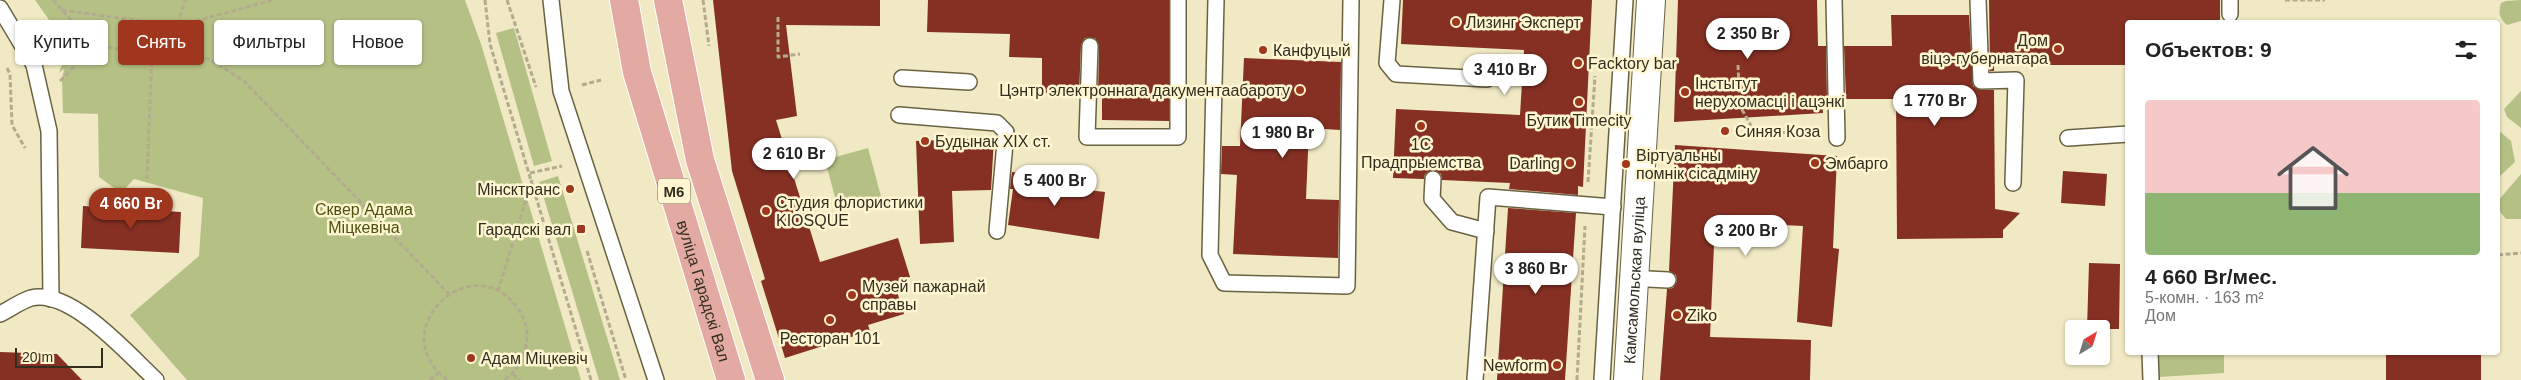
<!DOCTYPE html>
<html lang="ru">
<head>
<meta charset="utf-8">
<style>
	:root { --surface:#fff; --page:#f6f6f6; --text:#222; --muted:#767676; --accent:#9f361d }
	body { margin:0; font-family:Helvetica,sans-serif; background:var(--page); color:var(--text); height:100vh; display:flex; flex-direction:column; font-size:19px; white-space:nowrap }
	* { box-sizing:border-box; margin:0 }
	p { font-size:16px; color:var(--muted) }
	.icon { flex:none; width:28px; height:28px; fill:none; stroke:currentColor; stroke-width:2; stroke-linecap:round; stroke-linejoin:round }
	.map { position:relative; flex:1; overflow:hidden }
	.sheet { position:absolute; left:2125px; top:20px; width:375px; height:335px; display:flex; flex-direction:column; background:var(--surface); border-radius:5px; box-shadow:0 1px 4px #0004 }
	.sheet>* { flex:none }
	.guide { position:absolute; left:15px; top:20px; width:475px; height:45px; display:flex; gap:10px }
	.needle { width:32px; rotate:38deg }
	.controls { position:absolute; left:2065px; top:320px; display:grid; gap:10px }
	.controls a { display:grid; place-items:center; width:45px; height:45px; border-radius:5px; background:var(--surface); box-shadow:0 1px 4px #0004; font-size:25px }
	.scale { position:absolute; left:15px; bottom:12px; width:88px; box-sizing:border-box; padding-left:5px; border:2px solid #312e20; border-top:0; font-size:14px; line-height:18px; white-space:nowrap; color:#312e20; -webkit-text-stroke:4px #fff6d1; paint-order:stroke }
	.price { position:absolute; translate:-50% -42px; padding:0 11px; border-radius:18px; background:#fff; color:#222; font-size:16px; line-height:32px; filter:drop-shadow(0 1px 2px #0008) }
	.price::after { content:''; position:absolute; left:50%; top:30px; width:15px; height:11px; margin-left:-8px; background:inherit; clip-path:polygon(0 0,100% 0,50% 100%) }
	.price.active { background:var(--accent); color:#fff }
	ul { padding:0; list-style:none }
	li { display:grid; align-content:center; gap:10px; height:265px; padding:0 20px }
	li span { display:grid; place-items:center; height:155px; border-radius:5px; color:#555 }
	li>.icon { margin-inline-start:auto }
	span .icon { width:90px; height:90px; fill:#fffc; stroke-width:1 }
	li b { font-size:21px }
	h2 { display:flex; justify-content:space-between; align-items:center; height:60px; padding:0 20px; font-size:21px }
	.chip { padding:0 18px; border-radius:5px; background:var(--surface); box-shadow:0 1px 4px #0004; font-size:18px; line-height:45px }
	.chip.active { background:var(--accent); color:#fff }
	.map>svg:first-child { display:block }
	.green { fill:#b5c085 }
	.building { fill:#853023 }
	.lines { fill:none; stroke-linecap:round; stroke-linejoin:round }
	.lane-casing { stroke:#696242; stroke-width:18 }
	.street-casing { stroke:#696242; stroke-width:30 }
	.primary-casing { stroke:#fff; stroke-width:30 }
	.path { stroke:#b2ab8e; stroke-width:3; stroke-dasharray:5 2.5; stroke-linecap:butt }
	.lane { stroke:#fff; stroke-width:15 }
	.street { stroke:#fff; stroke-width:28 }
	.primary { stroke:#e3a9a3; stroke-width:28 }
	.poi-dot { fill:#9f361d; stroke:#fff6d1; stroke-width:2 }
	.labels { text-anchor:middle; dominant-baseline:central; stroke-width:5; stroke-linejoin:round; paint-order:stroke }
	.shield { fill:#fff6d1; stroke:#6f6a55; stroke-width:1 }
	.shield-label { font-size:15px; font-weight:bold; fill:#312e20 }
	.poi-label { font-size:16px; fill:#312e20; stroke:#fff6d1; text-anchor:start }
	.park-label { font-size:16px; fill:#4a530e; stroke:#fff6d1 }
	.street-label { font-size:16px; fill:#312e20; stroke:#fff6d1 }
</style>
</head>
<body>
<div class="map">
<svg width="2521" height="380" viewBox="0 0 2521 380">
	<rect width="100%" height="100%" fill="#f1e9c4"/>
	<g class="green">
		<polygon points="35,0 465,0 481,44 581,380 187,380 130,315 199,256 203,198 134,179 121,193 99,177 98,114 63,113 62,79 64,69 59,73 68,47"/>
		<path d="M2521 0V21L2507 25C2499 18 2498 13 2501 3L2506 1Z"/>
		<polygon points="514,28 552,161 534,166 496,33"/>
		<polygon points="2521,91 2521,128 2507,117 2504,109"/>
		<polygon points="2498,130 2511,141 2515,162 2498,178"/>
		<polygon points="868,148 882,200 839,212 825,160"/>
		<polygon points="2521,174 2521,219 2506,219 2498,209 2498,201"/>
		<polygon points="558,176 620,380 599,380 539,182"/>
		<polygon points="2158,353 2224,353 2224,373 2159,377"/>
	</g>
	<g class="building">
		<polygon points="713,0 880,0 880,26 786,25 797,116 776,120 820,262 898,238 910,277 894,282 904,314 868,325 870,331 785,358 761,281 765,279 732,171"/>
		<polygon points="928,0 1169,0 1169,121 1102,120 1102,95 1098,95 1099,46 1095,38 1085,38 1081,45 1079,94 1042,93 1042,58 1009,57 1010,34 927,32"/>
		<polygon points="1403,0 1592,0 1583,187 1578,186 1578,195 1509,189 1510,183 1442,180 1441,174 1434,170 1425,174 1424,179 1393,178 1396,109 1520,115 1524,50 1401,44"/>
		<polygon points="1678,0 1817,0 1818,46 1826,46 1827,99 1822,99 1823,113 1674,122"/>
		<polygon points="1989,0 2220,0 2220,22 2128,22 2128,65 1994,65 1994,71 1990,71"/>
		<polygon points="1891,15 1969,15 1973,86 1981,90 1994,90 1995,209 2020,213 2003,230 2003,238 1897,239 1896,99 1846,99 1844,46 1892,46"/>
		<polygon points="1244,58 1341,62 1340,130 1309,128 1306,199 1339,200 1338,258 1233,254 1237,175 1221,174 1222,146 1240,146"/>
		<polygon points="994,138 991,190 952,191 954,242 920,244 916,141"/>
		<polygon points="1675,145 1837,156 1833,248 1839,249 1832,327 1797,322 1803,226 1715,222 1710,337 1811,340 1810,380 1660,380 1667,289 1673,288 1677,281 1676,275 1669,271"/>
		<polygon points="2063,171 2107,174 2105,206 2061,203"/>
		<polygon points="1012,172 1054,178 1053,186 1105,192 1099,239 1008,225 1013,189 1010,189"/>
		<polygon points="83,206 181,212 179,253 81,248"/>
		<polygon points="1508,208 1576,213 1565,380 1497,380"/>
		<polygon points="2089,263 2120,264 2119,329 2087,329"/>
		<polygon points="0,352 57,354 82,380 0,380"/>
		<rect x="2386" y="352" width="95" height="28"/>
	</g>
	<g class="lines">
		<g class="lane-casing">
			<g id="lane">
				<polyline points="551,0 561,91 656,380"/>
				<polyline points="1216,0 1210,255 1224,283 1347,286 1351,0"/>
				<polyline points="1392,0 1387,63 1396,74 1487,79"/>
				<polyline points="1834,0 1837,138"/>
				<polyline points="1978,0 1981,81 2016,80 2013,183"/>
				<polyline points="2230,0 2230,14"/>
				<polyline points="0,8 34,65 49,131 51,299"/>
				<polyline points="1090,46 1087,137 1178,137 1178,0"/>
				<polyline points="902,78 969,82"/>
				<polyline points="899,115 997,123 1006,132 997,231"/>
				<polyline points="2068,138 2128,134"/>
				<polyline points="1433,179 1432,199 1452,222 1486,231"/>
				<polyline points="1628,278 1668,280"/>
				<path d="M0 314C10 309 21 301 31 298 71 288 129 355 156 380"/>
				<polyline points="2150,352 2151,380"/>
				<polyline points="1475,380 1488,197 1613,207"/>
				<polyline points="1602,380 1625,0"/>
			</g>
		</g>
		<g class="street-casing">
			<g id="street">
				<path id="s1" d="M1628 380 1651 0"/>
			</g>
		</g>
		<g class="primary-casing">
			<g id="primary">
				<path id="s2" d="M624 0 637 72 731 380"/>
				<polyline points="668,0 700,160 770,380"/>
			</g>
		</g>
		<g class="path">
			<polyline points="53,0 95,46 209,59 244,81 449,294"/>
			<polyline points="485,0 490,44 591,380"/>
			<polyline points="507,0 536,87"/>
			<polyline points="703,0 709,46"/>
			<polyline points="2285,0 2325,0"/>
			<polyline points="62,10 177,26 273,0"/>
			<polyline points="778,17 778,57 800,54"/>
			<polyline points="1738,65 1740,106 1755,133 1812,132"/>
			<polyline points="7,68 10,74 12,125 25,148"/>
			<polyline points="60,81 95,46"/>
			<polyline points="582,85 601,80"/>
			<polyline points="530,173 562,166"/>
			<polyline points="147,179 152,53 177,26 185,0"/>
			<polyline points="1588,182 1595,76"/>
			<polyline points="587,251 626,380"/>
			<polyline points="2498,255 2521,253"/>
			<polyline points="498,291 532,180"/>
			<polyline points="513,374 520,380"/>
			<polyline points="430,380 438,373"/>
			<path d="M447 380C382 329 472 247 516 306 522 314 527 324 527 334 527 353 520 369 504 380"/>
			<polyline points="1577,380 1585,226"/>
		</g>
		<use href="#lane" class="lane"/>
		<use href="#street" class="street"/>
		<use href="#primary" class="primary"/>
	</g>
	<g class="poi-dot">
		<circle cx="1456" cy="22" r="5"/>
		<circle cx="2058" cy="49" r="5"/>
		<circle cx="1263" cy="50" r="5"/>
		<circle cx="1578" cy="63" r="5"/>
		<circle cx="1300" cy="90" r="5"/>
		<circle cx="1685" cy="92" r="5"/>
		<circle cx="1579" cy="102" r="5"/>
		<circle cx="1421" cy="126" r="5"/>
		<circle cx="1725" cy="131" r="5"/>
		<circle cx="925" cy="141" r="5"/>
		<circle cx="1570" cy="163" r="5"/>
		<circle cx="1815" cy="163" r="5"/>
		<circle cx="1626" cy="164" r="5"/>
		<circle cx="570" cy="189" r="5"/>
		<circle cx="766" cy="211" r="5"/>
		<rect x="576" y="224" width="10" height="10" rx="2.5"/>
		<circle cx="852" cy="295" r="5"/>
		<circle cx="1677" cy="315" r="5"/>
		<circle cx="830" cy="320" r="5"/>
		<circle cx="471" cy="358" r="5"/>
		<circle cx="1557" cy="365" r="5"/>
	</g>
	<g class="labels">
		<rect class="shield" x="658" y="178.5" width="32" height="25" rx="4"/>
		<g class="shield-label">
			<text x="674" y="191">М6</text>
		</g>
		<g class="poi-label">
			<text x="1466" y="22">Лизинг Эксперт</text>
			<text x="2048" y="40" text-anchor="end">Дом<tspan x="2048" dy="18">віцэ-губернатара</tspan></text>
			<text x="1273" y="50">Канфуцый</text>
			<text x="1588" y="63">Facktory bar</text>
			<text x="1695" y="83">Інстытут<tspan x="1695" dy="18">нерухомасці і ацэнкі</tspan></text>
			<text x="1290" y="90" text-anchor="end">Цэнтр электроннага дакументаабароту</text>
			<text x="1579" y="120" text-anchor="middle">Бутик Timecity</text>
			<text x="1735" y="131">Синяя Коза</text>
			<text x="935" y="141">Будынак XIX ст.</text>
			<text x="1421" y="144" text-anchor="middle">1С<tspan x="1421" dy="18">Прадпрыемства</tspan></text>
			<text x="1636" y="155">Віртуальны<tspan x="1636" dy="18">помнік сісадміну</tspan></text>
			<text x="1560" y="163" text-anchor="end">Darling</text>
			<text x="1825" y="163">Эмбарго</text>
			<text x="560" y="189" text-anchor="end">Мінсктранс</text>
			<text x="776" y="202">Студия флористики<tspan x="776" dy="18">KIOSQUE</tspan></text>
			<text x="571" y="229" text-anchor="end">Гарадскі вал</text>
			<text x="862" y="286">Музей пажарнай<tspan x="862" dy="18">справы</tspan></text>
			<text x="1687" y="315">Ziko</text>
			<text x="830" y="338" text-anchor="middle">Ресторан 101</text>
			<text x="481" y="358">Адам Міцкевіч</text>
			<text x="1547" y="365" text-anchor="end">Newform</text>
		</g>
		<g class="park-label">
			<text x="364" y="209">Сквер Адама<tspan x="364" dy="18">Міцкевіча</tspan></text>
		</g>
		<g class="street-label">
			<text stroke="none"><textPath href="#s1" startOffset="100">Камсамольская вуліца</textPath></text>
			<text stroke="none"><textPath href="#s2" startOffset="302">вуліца Гарадскі Вал</textPath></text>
		</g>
	</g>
</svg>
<div class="controls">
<a><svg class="needle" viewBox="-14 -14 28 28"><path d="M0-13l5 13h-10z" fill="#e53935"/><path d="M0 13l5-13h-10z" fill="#767676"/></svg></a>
</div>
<div class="scale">20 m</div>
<b class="price" style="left:1748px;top:60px">2 350 Br</b>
<b class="price" style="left:1505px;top:96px">3 410 Br</b>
<b class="price" style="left:1935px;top:127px">1 770 Br</b>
<b class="price" style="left:1283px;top:159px">1 980 Br</b>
<b class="price" style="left:794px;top:180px">2 610 Br</b>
<b class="price" style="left:1055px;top:207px">5 400 Br</b>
<b class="price active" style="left:131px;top:230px">4 660 Br</b>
<b class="price" style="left:1746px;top:257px">3 200 Br</b>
<b class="price" style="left:1536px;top:295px">3 860 Br</b>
<div class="guide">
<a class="chip">Купить</a>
<a class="chip active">Снять</a>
<a class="chip">Фильтры</a>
<a class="chip">Новое</a>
</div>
<section class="sheet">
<h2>Объектов: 9<svg class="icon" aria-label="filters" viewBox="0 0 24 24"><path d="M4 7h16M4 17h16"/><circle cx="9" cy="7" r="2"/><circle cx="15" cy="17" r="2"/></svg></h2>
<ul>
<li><span style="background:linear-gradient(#f6c9c9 60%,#8fb573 0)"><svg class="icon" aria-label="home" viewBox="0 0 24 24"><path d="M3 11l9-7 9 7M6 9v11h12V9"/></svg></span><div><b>4 660 Br/мес.</b><p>5-комн. · 163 m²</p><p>Дом</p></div></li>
</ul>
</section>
</div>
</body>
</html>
